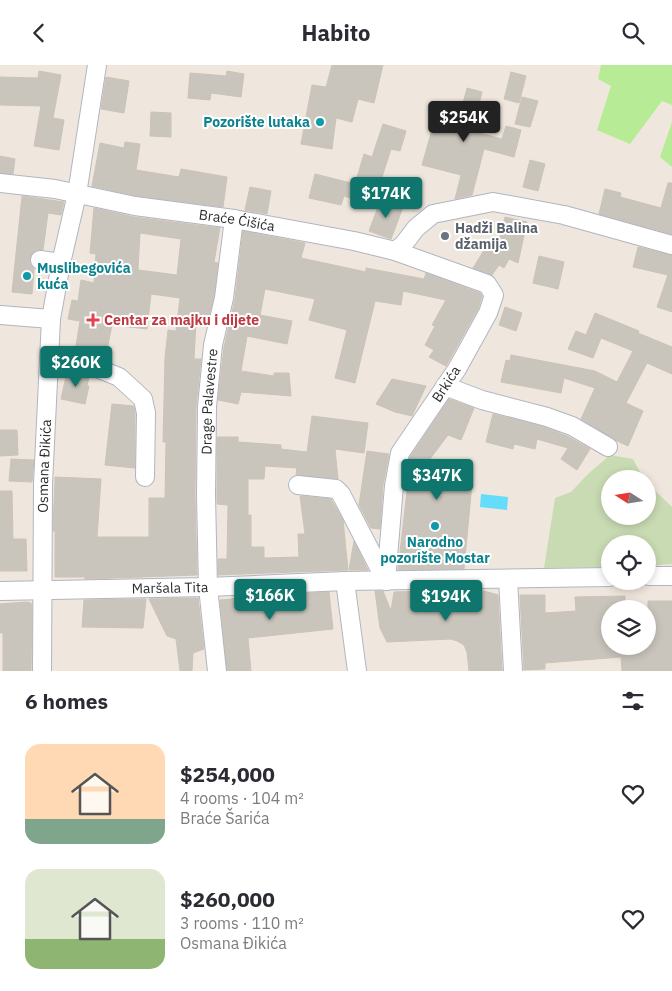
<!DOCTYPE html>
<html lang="en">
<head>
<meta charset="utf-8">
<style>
	:root { --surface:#fff; --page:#f2f2f3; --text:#2b2b33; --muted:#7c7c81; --accent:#0f766e }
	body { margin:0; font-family:"IBM Plex Sans",sans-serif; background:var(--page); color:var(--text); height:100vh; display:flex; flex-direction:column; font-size:19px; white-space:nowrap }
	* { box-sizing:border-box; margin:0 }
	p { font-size:16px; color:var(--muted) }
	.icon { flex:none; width:28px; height:28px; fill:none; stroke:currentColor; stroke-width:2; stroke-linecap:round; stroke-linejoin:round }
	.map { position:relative; height:606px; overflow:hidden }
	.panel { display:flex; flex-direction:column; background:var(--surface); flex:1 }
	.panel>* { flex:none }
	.needle { width:32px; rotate:282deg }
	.controls { position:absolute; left:601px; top:405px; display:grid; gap:10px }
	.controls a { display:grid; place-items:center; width:55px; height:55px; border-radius:50%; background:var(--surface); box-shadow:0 2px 8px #0003; font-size:25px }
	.price { position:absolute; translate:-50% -42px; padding:0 11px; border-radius:5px; background:var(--accent); color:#fff; font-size:16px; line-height:32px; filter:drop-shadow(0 1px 2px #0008) }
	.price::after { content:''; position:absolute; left:50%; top:30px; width:15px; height:11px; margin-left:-8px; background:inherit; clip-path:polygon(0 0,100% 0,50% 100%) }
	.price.selected { background:#222; color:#fff }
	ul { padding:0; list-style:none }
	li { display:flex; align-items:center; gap:15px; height:125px; padding:0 25px }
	li span { display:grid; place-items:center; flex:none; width:140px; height:100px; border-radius:15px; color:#555 }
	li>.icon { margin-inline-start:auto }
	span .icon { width:60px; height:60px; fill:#fffc; stroke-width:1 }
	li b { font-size:21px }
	h2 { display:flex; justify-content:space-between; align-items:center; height:60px; padding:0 25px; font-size:21px }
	header { display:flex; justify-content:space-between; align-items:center; height:65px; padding:0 25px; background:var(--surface); font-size:22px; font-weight:700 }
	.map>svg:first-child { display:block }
	.green { fill:#b7eb95 }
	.cemetery { fill:#c9dbb3 }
	.water { fill:#66dcfb }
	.building { fill:#cac5bc; stroke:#cbc3b6; fill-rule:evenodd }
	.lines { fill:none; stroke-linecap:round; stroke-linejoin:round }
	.minor-casing { stroke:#b1b5c1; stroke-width:20 }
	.minor { stroke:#fff; stroke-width:18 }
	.culture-dot { fill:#0f9aa8; stroke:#fff; stroke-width:2 }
	.worship-dot { fill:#6b7280; stroke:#fff; stroke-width:2 }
	.health-dot { fill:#e0444e; stroke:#fff; stroke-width:2 }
	.labels { text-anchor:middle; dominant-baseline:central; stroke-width:4; stroke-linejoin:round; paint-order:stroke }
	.culture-label { font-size:14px; font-weight:bold; fill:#0d838f; stroke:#fff; text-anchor:end }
	.street-label { font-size:14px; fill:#2c2c2c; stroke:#fff }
	.worship-label { font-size:14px; font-weight:bold; fill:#5b616d; stroke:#fff; text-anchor:start }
	.health-label { font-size:14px; font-weight:bold; fill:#be3a42; stroke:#fff; text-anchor:start }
</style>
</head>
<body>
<header><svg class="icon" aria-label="back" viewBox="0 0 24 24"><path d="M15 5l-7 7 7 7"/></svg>Habito<svg class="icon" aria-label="search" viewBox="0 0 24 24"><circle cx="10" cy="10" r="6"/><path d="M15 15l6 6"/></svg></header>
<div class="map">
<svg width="672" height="606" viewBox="0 0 672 606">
	<rect width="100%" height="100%" fill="#efe7dd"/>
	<g class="green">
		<polygon points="601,0 672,0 672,40 662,36 630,79 597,65 611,21 598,14"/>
		<polygon points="672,57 672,102 660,92"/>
	</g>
	<polygon class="cemetery" points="610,390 633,394 644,414 610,414 610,451 648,451 648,419 672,442 672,499 648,501 648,479 610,479 610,502 544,503 555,433 571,427 588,409"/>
	<polygon class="water" points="481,429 508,432 507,445 480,442"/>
	<g class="building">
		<polygon points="332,0 383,0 374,38 358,34 352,57 336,53 332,84 301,79 312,20 326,22"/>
		<polygon points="39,6 61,10 53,53 64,55 59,85 34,81 41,41 0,40 0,12 38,13"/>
		<polygon points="227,6 244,9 241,32 211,28 210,35 188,33 190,8 226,11"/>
		<polygon points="511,7 526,11 519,38 504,34"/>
		<polygon points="106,12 129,16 124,48 101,44"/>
		<polygon points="467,23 482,27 472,66 502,74 506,61 521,65 514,92 484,84 472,130 455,134 461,110 422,100 439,40 461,46"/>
		<polygon points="522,32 538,36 530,62 515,59"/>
		<polygon points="151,47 171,48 171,72 150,71"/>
		<polygon points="383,59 406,66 400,86 391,84 373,140 344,131 341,140 309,133 315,109 355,119 364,89 372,92"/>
		<polygon points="125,77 140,79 136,105 179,112 181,104 227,112 223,142 137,131 92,121 100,78 124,83"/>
		<polygon points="0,91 15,94 13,109 0,108"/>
		<polygon points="530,95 545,99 538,126 523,122"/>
		<polygon points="668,118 672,118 672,169 599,149 605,124 621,128 620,132 661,143"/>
		<polygon points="250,122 271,126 267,149 245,145"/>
		<polygon points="22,131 64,137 61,150 48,148 43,185 36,185 30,193 30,199 34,204 32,229 12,227"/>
		<polygon points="381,134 403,142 391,174 369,166"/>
		<path d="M94 143 134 152 220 163 214 197 218 198 214 231 207 258 196 256 194 294H201L196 342 195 430 197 510 85 514V512H55V466H53L55 412 101 414 97 472H149V433H165L166 377H163L165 293 168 265 176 266 180 233 151 229 147 264 112 260 105 295 75 287 80 256 68 254 72 235 78 236 81 215 94 218 96 189 90 188ZM140 168 181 174 177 210 138 205Z"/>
		<polygon points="505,152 527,157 518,198 509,194 504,203 499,200 492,210 473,203 486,182 496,189"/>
		<polygon points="243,166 305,178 301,193 366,207 366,203 424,214 426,208 480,228 482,231 478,244 446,301 429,292 434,285 425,280 435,261 432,260 446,235 403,226 401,240 375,236 355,318 335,313 347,265 309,255 315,234 265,224 260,250 292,256 287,279 247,271 241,306 274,311 274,308 289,308 291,331 241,327 238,339 218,335 224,282 235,234"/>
		<polygon points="638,182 672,190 672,247 657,242 668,210 633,202"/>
		<polygon points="539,191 564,197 558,224 533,218"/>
		<polygon points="505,242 522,248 516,266 499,260"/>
		<polygon points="595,248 639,266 638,268 672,282 672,309 647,298 626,338 643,346 628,381 617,376 581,354 595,323 564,313 561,328 501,317 506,295 510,296 511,290 595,306 617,317 633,286 601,273 593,293 568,284 576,266 586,270"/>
		<polygon points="67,307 89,312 87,321 89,321 85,339 61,334"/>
		<polygon points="392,314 426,321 412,351 395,347 376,339"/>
		<polygon points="449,334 474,343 461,375 448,370 421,406 455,406 472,418 464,504 398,505 408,417 406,416 410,392"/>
		<polygon points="112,339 134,341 135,349 135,403 105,400"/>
		<polygon points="493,349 544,362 567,371 590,384 577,405 561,394 568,383 537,374 535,384 514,379 513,384 486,377"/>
		<polygon points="312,351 368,358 364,388 335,384 338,414 296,410 297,403 265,401 264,414 248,414 248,450 251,450 251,482 264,482 264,493 299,492 298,469 305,469 300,431 331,434 343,455 348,505 218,510 218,494 227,494 228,440 217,439 217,372 238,372 238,377 281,380 281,384 307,387"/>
		<polygon points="0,365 17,365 18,390 0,391"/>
		<polygon points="367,386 389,389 383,420 380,464 371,463 359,440"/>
		<polygon points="11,394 34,395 32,417 9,416"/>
		<polygon points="0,426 12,426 13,474 26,474 27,506 0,506"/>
		<polygon points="354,476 368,505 349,505"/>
		<polygon points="462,525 462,528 484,526 498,530 502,606 469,606 467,587 464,580 457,576 451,574 387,577 380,563 375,526 383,526 391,546 394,527"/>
		<polygon points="329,527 333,564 248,573 251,606 227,606 220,535 272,530"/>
		<polygon points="520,530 545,530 545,548 576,546 575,532 625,531 625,544 610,544 610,581 648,581 648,536 672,536 672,606 622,606 621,592 545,598 545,604 524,605"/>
		<polygon points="198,533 204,584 193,588 192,606 180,606 176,574 167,571 149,534"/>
		<polygon points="146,534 143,563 82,562 84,535"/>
		<polygon points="26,537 31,538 32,543 31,606 3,606 3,568 0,568 0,539"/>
	</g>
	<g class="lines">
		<g class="minor-casing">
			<g id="minor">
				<path id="s1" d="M0 118 55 124 135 141 234 154 354 176 395 186 487 219 494 230 488 248 457 304 400 388 394 421 386 516"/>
				<polyline points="395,186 403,180 416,163 433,149 493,137 564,150 672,180"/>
				<polyline points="40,195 61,198"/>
				<polyline points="0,250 51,254"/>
				<polyline points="49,293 94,302 119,312 143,334 146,348 145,412"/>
				<polyline points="445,321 482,335 547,352 572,361 608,382"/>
				<polyline points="298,420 336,424 341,429 386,516"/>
				<polyline points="648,511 672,511"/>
				<polyline points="508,514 513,606"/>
				<polyline points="345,516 357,606"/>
				<path id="s2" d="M0 526 208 522 345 516 610 512"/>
				<path id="s3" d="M42 606 43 419 51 254 61 198 77 129 97 0"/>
				<path id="s4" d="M217 606 208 522 206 430 207 342 213 280 224 233 234 154"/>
			</g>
		</g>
		<use href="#minor" class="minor"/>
	</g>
	<g class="culture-dot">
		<circle cx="320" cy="57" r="5"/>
		<circle cx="27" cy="211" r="5"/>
		<circle cx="435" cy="461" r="5"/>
	</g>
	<circle class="worship-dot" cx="445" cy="171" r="5"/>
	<path class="health-dot" d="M90.5 247.5h5v5h5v5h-5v5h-5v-5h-5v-5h5z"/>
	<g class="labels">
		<g class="culture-label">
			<text x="310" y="57">Pozorište lutaka</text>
			<text x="37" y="203" text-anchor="start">Muslibegovića<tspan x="37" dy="16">kuća</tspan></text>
			<text x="435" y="477" text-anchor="middle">Narodno<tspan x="435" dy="16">pozorište Mostar</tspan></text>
		</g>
		<g class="street-label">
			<text stroke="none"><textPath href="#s1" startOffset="240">Braće Ćišića</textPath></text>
			<text transform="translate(446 319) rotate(-57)">Brkića</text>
			<text stroke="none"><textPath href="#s4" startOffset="270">Drage Palavestre</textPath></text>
			<text stroke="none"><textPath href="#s3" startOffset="205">Osmana Đikića</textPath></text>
			<text stroke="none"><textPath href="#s2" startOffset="170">Maršala Tita</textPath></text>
		</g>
		<g class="worship-label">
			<text x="455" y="163">Hadži Balina<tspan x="455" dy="16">džamija</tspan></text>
		</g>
		<g class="health-label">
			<text x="104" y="255">Centar za majku i dijete</text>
		</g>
	</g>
</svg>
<div class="controls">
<a><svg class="needle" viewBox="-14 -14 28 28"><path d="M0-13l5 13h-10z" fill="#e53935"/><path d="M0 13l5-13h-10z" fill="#7c7c81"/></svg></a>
<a><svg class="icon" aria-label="locate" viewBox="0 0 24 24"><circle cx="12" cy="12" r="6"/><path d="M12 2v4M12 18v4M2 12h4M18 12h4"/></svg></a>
<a><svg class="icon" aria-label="layers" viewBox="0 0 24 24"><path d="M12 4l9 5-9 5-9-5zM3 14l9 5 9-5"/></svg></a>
</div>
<b class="price selected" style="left:464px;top:78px">$254K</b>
<b class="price" style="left:386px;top:154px">$174K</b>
<b class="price" style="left:76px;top:323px">$260K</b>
<b class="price" style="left:437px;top:436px">$347K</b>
<b class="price" style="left:270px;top:556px">$166K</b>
<b class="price" style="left:446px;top:557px">$194K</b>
</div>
<section class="panel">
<h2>6 homes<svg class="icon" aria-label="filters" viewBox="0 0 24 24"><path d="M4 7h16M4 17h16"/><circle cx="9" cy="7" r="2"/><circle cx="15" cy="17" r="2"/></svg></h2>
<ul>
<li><span style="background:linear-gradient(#ffd9b3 75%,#7fa58c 0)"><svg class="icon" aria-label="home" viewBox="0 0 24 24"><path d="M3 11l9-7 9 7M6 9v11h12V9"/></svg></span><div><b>$254,000</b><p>4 rooms · 104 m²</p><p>Braće Šarića</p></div><svg class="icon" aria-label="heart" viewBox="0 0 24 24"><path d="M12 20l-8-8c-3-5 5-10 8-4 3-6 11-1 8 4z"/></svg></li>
<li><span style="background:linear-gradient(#dfe7d0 70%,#8fb573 0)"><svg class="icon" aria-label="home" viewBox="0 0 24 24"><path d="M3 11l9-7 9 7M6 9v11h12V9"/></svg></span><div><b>$260,000</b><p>3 rooms · 110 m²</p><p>Osmana Đikića</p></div><svg class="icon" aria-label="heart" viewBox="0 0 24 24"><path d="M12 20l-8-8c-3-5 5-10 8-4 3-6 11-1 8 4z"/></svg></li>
</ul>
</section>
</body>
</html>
